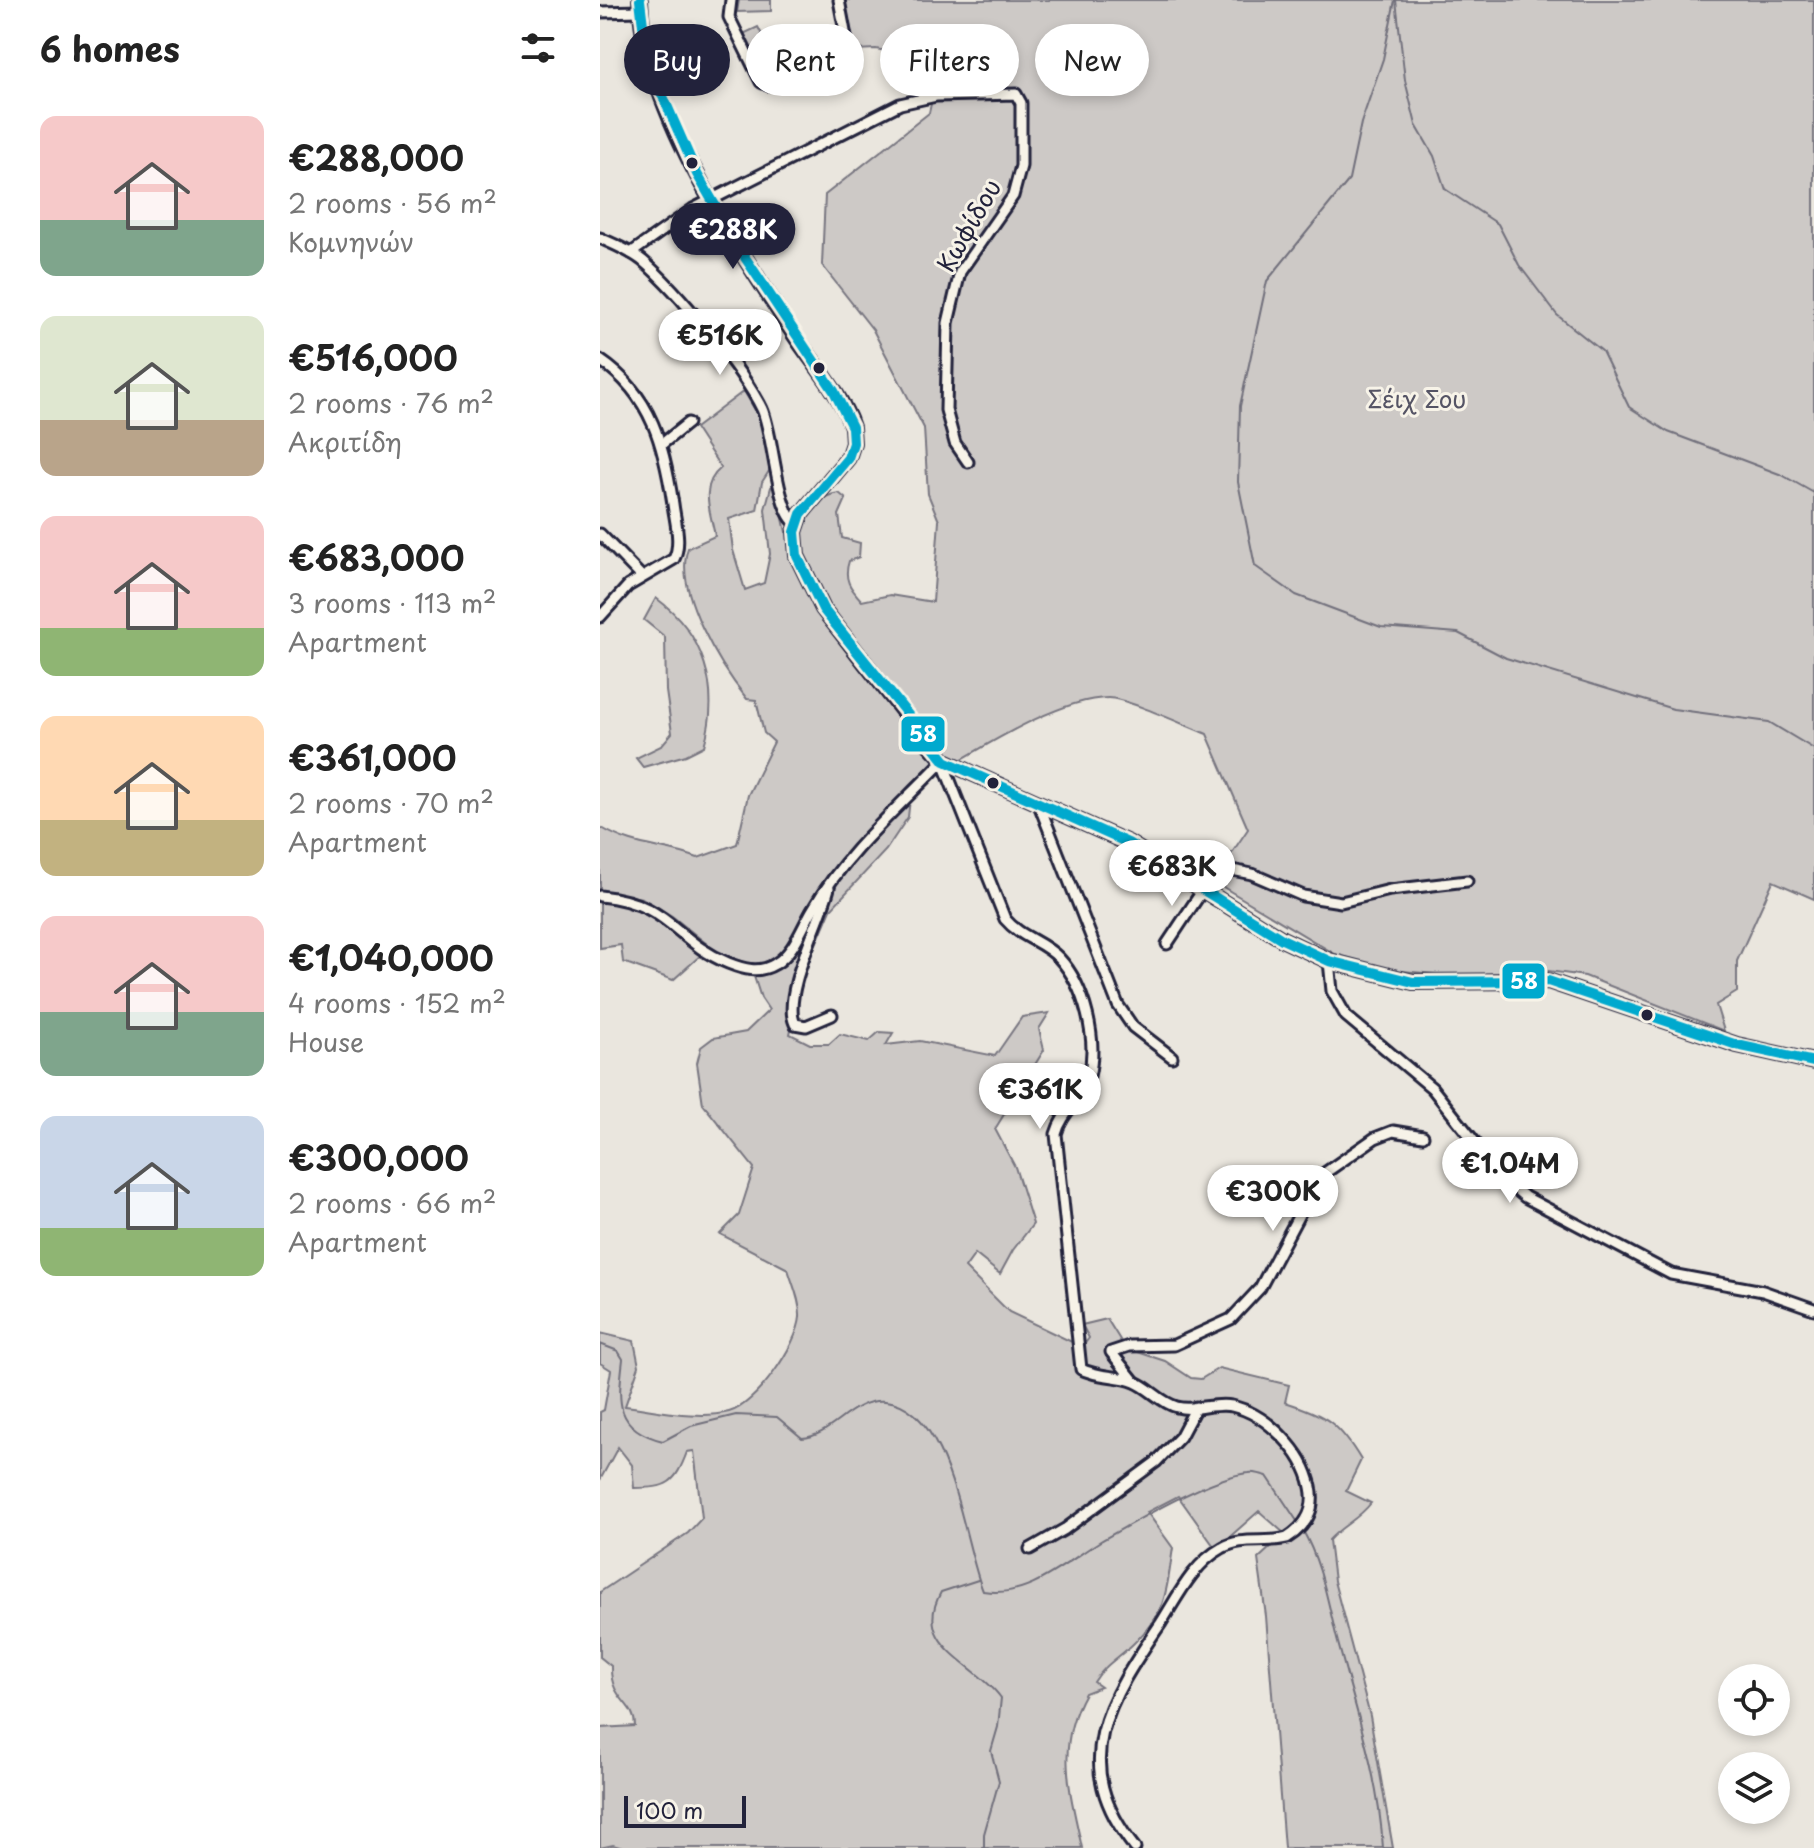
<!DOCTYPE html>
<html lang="en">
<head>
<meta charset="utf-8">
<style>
	:root { --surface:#fff; --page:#f2f2f2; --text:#222; --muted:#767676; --accent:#22223b }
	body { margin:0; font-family:"Playpen Sans",sans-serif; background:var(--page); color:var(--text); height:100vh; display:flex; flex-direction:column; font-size:30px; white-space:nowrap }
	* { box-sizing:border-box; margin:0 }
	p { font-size:26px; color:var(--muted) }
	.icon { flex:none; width:44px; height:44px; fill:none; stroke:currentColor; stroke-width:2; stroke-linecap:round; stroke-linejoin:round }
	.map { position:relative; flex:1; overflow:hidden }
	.panel { display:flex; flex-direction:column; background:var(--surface); width:600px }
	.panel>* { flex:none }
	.banner { position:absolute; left:24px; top:24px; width:760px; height:72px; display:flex; gap:16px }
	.fabs { position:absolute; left:1118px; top:1664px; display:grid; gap:16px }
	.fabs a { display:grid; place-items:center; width:72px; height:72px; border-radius:50%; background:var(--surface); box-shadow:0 4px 12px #0003; font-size:40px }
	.scale { position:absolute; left:24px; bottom:20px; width:122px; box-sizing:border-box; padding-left:8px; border:4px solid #22223b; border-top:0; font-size:22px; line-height:28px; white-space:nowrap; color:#22223b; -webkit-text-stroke:6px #f7f3e8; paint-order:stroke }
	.price { position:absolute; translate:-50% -68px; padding:0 18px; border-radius:28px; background:#fff; color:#222; font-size:26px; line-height:52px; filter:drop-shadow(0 2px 4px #0008) }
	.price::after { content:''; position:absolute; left:50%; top:48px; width:24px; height:18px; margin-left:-12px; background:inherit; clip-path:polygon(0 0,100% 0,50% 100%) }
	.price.on { background:var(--accent); color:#fff }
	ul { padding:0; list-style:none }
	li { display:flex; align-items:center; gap:24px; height:200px; padding:0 40px }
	li span { display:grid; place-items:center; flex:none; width:224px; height:160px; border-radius:16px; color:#555 }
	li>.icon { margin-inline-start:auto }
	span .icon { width:96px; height:96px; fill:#fffc; stroke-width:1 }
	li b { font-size:34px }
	h2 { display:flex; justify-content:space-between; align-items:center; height:96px; padding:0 40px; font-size:34px }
	.tag { padding:0 28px; border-radius:36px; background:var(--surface); box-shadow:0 4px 12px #0003; font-size:28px; line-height:72px }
	.tag.on { background:var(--accent); color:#fff }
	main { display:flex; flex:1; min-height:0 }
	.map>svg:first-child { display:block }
	.green { fill:#cdc9c6; stroke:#787680; stroke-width:2 }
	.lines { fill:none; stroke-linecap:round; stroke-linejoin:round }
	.stream { stroke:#716f7b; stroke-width:2 }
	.minor-casing { stroke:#22223b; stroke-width:15 }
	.major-casing { stroke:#22223b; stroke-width:18 }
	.minor { stroke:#f7f3e8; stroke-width:9 }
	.major { stroke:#f7f3e8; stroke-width:12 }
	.bus-1-casing { stroke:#f7f3e8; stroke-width:16 }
	.bus-1 { stroke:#00a9ce; stroke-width:10 }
	.bus-dot { fill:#22223b; stroke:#f7f3e8; stroke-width:3 }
	.labels { text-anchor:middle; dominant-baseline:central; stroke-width:6; stroke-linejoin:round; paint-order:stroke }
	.street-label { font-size:24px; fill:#22223b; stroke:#f7f3e8 }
	.park-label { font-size:24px; fill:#555465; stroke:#f7f3e8 }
	.line-badge { stroke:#f7f3e8; stroke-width:3 }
	.badge-label { font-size:22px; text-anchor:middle; font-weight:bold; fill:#fff }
</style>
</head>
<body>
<main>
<section class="panel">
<h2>6 homes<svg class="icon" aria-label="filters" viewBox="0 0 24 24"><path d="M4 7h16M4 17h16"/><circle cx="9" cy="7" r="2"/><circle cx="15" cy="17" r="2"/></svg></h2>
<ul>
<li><span style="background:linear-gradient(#f6c9c9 65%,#7fa58c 0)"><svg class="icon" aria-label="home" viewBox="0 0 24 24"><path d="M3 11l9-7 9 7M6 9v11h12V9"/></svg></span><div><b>€288,000</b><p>2 rooms · 56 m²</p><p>Κομνηνών</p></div></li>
<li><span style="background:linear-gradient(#dfe7d0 65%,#b9a48a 0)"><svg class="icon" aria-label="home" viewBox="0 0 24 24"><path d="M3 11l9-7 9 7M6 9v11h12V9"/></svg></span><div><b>€516,000</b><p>2 rooms · 76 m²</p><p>Ακριτίδη</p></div></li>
<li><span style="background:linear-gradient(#f6c9c9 70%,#8fb573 0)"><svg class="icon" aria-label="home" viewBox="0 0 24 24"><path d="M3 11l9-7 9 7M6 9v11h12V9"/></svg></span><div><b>€683,000</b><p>3 rooms · 113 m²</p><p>Apartment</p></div></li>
<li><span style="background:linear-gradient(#ffd9b3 65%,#c2b280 0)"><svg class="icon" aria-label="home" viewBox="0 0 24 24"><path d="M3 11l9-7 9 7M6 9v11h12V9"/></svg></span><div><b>€361,000</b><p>2 rooms · 70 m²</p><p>Apartment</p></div></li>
<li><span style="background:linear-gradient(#f6c9c9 60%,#7fa58c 0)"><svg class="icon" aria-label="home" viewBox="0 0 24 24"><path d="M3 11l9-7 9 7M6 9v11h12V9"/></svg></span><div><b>€1,040,000</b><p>4 rooms · 152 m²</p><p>House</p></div></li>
<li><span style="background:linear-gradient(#c9d6e8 70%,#8fb573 0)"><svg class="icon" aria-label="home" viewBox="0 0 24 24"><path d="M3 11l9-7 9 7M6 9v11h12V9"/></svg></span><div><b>€300,000</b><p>2 rooms · 66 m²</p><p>Apartment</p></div></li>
</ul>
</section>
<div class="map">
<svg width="1214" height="1848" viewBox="0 0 1214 1848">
	<rect width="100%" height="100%" fill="#eae6de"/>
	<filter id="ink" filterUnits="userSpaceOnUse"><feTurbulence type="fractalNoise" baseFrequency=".0125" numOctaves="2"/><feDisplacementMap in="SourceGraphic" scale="16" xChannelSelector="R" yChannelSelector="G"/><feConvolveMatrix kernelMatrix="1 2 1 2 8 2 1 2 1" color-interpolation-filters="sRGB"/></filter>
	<g filter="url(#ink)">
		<g class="green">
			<polygon points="139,0 171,0 171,11 137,12"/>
			<path d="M245 0H1214V899L1173 881 1137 961V992L1116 1005 1124 1031 985 976 941 970 858 976 791 970 735 954 613 881 648 829 607 734C586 726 526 698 508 698 462 699 398 738 359 761L338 746 336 765 311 790 308 817 286 850 231 909 204 972 190 1034 210 1044H229L240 1034 269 1041 279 1032 293 1033 286 1045 320 1041 395 1056 422 1017 449 1013 439 1029 444 1050 395 1129 415 1167 433 1224 413 1250 400 1274 375 1254 365 1268 409 1312 472 1342 478 1353 489 1338 482 1325 507 1319 525 1348 565 1361 591 1378 601 1379 619 1368 689 1385 685 1402C726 1415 739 1423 761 1460L746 1491 771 1503C758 1520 742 1525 729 1540L734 1581 770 1716 793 1848H684L666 1616 658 1559 685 1534 659 1511 616 1549 578 1496 547 1512 573 1548C566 1592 568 1610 534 1643 520 1657 504 1665 494 1682L501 1687 485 1693C455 1747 470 1791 482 1848H23L13 1845 0 1848V1728L35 1726C35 1702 10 1701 11 1666L0 1657V1592L88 1533 102 1518 94 1451 87 1452C75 1484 68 1488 34 1488L32 1465 18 1447 0 1480V1412L4 1410 11 1370 0 1363V1333L34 1341 39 1366 25 1406C58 1410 97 1420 129 1412 156 1405 198 1344 200 1317 201 1302 192 1283 188 1269L120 1234 139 1215 154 1168 103 1104 97 1063 101 1047 113 1038 146 1032 169 1010 161 998 150 964 117 952 72 916 42 898 0 891V827C37 849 60 844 98 858L137 844 148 795 174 742 164 733 156 700 147 699C121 667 73 590 88 548L115 536C110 510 99 486 121 468L95 428 144 391 162 422 171 468 162 482 157 510 129 519 133 550 145 590 164 583 170 554 165 509 171 487 176 486 186 532 200 534C209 516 217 495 239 493L246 499 239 515 242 538 260 543 259 557 249 561C243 579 250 588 262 601L290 595 333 602 339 521 328 494 324 428 273 330 222 265 225 195 329 113 334 90 319 58 276 49 255 50Z"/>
			<polygon points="158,27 172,54 157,64 141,35"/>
			<path d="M56 598C104 633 121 688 104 746L86 755 43 767 36 758 61 746 72 733 66 691 65 637 44 620Z"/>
			<path d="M0 902C44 904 69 928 102 954L73 980 23 962 21 945 0 948Z"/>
		</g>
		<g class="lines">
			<g class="stream">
				<polyline points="795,0 783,59 761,123 749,180 667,281 640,406 638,482 655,566 696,595 781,627 858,633 906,658 1073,709 1169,722 1214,749"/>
				<polyline points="796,0 805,80 816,125 834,156 845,189 898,224 919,265 957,315 1002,351 1029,407 1068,432 1182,475 1214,493"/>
				<path d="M0 1344 18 1351 23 1359C18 1401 14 1429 63 1441L91 1426 136 1415 177 1417 202 1438C233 1436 251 1398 285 1401 351 1406 363 1543 383 1591 427 1599 465 1563 499 1542 532 1523 614 1475 649 1473 655 1472 662 1475 667 1476L699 1524"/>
				<path d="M702 1529C722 1564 727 1600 737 1639 755 1707 779 1777 783 1848"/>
				<path d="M378 1580 341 1592C311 1646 376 1662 401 1698L398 1727 391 1751 399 1781 384 1834V1848"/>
			</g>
			<g class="minor-casing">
				<g id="minor">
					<polyline points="131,0 129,17 161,82 168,85 250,58 239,0"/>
					<polyline points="0,12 40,11"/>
					<path d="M0 238C15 245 31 251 43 261 77 290 143 370 162 409 174 435 176 512 197 524"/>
					<polyline points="31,253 93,209 300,104 336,96 416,94 421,103 421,166 413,196 360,272 348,323 346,410 355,443 368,462"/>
					<path d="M0 360C52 395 64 446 73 504 75 521 82 543 74 559L28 586 0 617"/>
					<polyline points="62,444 88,423"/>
					<polyline points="0,534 42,577"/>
					<path d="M341 758 405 919C421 938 443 941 459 958 485 986 498 1040 489 1076 484 1098 462 1111 456 1134L481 1369C499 1378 518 1375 535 1382 550 1388 561 1403 577 1407 595 1412 614 1402 632 1406 667 1414 704 1452 711 1487 716 1510 706 1526 687 1538 665 1544 642 1536 622 1548 593 1564 578 1596 561 1623 508 1701 467 1763 535 1848"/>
					<polyline points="438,802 518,1005 533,1027 572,1057"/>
					<path d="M229 888C221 921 181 995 195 1024L206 1026 232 1015"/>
					<path d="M0 896C71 903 74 941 128 963 143 969 159 974 175 964 194 953 202 927 213 909 247 851 296 810 342 762L341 758"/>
					<polyline points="567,944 612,876 622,868 652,874 703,896 741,902 790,890 867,881"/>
					<polyline points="729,961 732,991 746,1016 832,1088 904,1179 925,1197 1071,1274 1163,1291 1214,1309"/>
					<polyline points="534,1381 511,1352 529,1346 574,1345 631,1319 660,1288 719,1177 775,1138 793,1131 823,1136"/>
					<polyline points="430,1549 465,1529 556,1462 580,1437 596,1407"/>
				</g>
			</g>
			<g class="major-casing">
				<path id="major" d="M40 0C44 108 136 245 194 334 213 363 241 394 252 427L253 443 248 458 201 514 195 532 197 556 223 609 327 742 345 761 528 843 682 939 729 961 813 982 948 981 1137 1045 1214 1062"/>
			</g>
			<use href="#minor" class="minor"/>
			<use href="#major" class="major"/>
			<g class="bus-1-casing">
				<polyline id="bus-1" points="40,0 45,42 58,85 97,174 146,259 234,391 252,427 253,443 248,458 201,514 195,532 197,556 223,609 345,761 528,843 682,939 729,961 813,982 948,981 1137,1045 1214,1062"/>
			</g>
			<use href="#bus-1" class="bus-1"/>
		</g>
	</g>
	<g class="bus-dot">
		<circle cx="92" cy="163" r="7"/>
		<circle cx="219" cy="368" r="7"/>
		<circle cx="393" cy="783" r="7"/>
		<circle cx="1047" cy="1015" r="7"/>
	</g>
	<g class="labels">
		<g class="street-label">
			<text transform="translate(368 225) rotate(-60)">Κωφίδου</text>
		</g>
		<g class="park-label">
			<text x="817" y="398">Σέιχ Σου</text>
		</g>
	</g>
	<g class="line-badge">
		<rect x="300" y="715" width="46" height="38" rx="8" fill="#00a9ce"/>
		<rect x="901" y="962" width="45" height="38" rx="8" fill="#00a9ce"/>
	</g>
	<g class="badge-label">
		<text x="323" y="742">58</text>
		<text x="924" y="989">58</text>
	</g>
</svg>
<div class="fabs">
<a><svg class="icon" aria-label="locate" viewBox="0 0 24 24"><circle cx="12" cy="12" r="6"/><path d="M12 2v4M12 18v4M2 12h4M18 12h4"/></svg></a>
<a><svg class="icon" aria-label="layers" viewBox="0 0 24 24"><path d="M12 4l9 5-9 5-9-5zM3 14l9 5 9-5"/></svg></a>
</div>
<div class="scale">100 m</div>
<b class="price on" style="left:133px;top:271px">€288K</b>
<b class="price" style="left:120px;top:377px">€516K</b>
<b class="price" style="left:572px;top:908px">€683K</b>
<b class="price" style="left:440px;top:1131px">€361K</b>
<b class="price" style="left:910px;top:1205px">€1.04M</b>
<b class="price" style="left:673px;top:1233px">€300K</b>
<div class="banner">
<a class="tag on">Buy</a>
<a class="tag">Rent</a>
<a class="tag">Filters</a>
<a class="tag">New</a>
</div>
</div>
</main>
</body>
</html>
